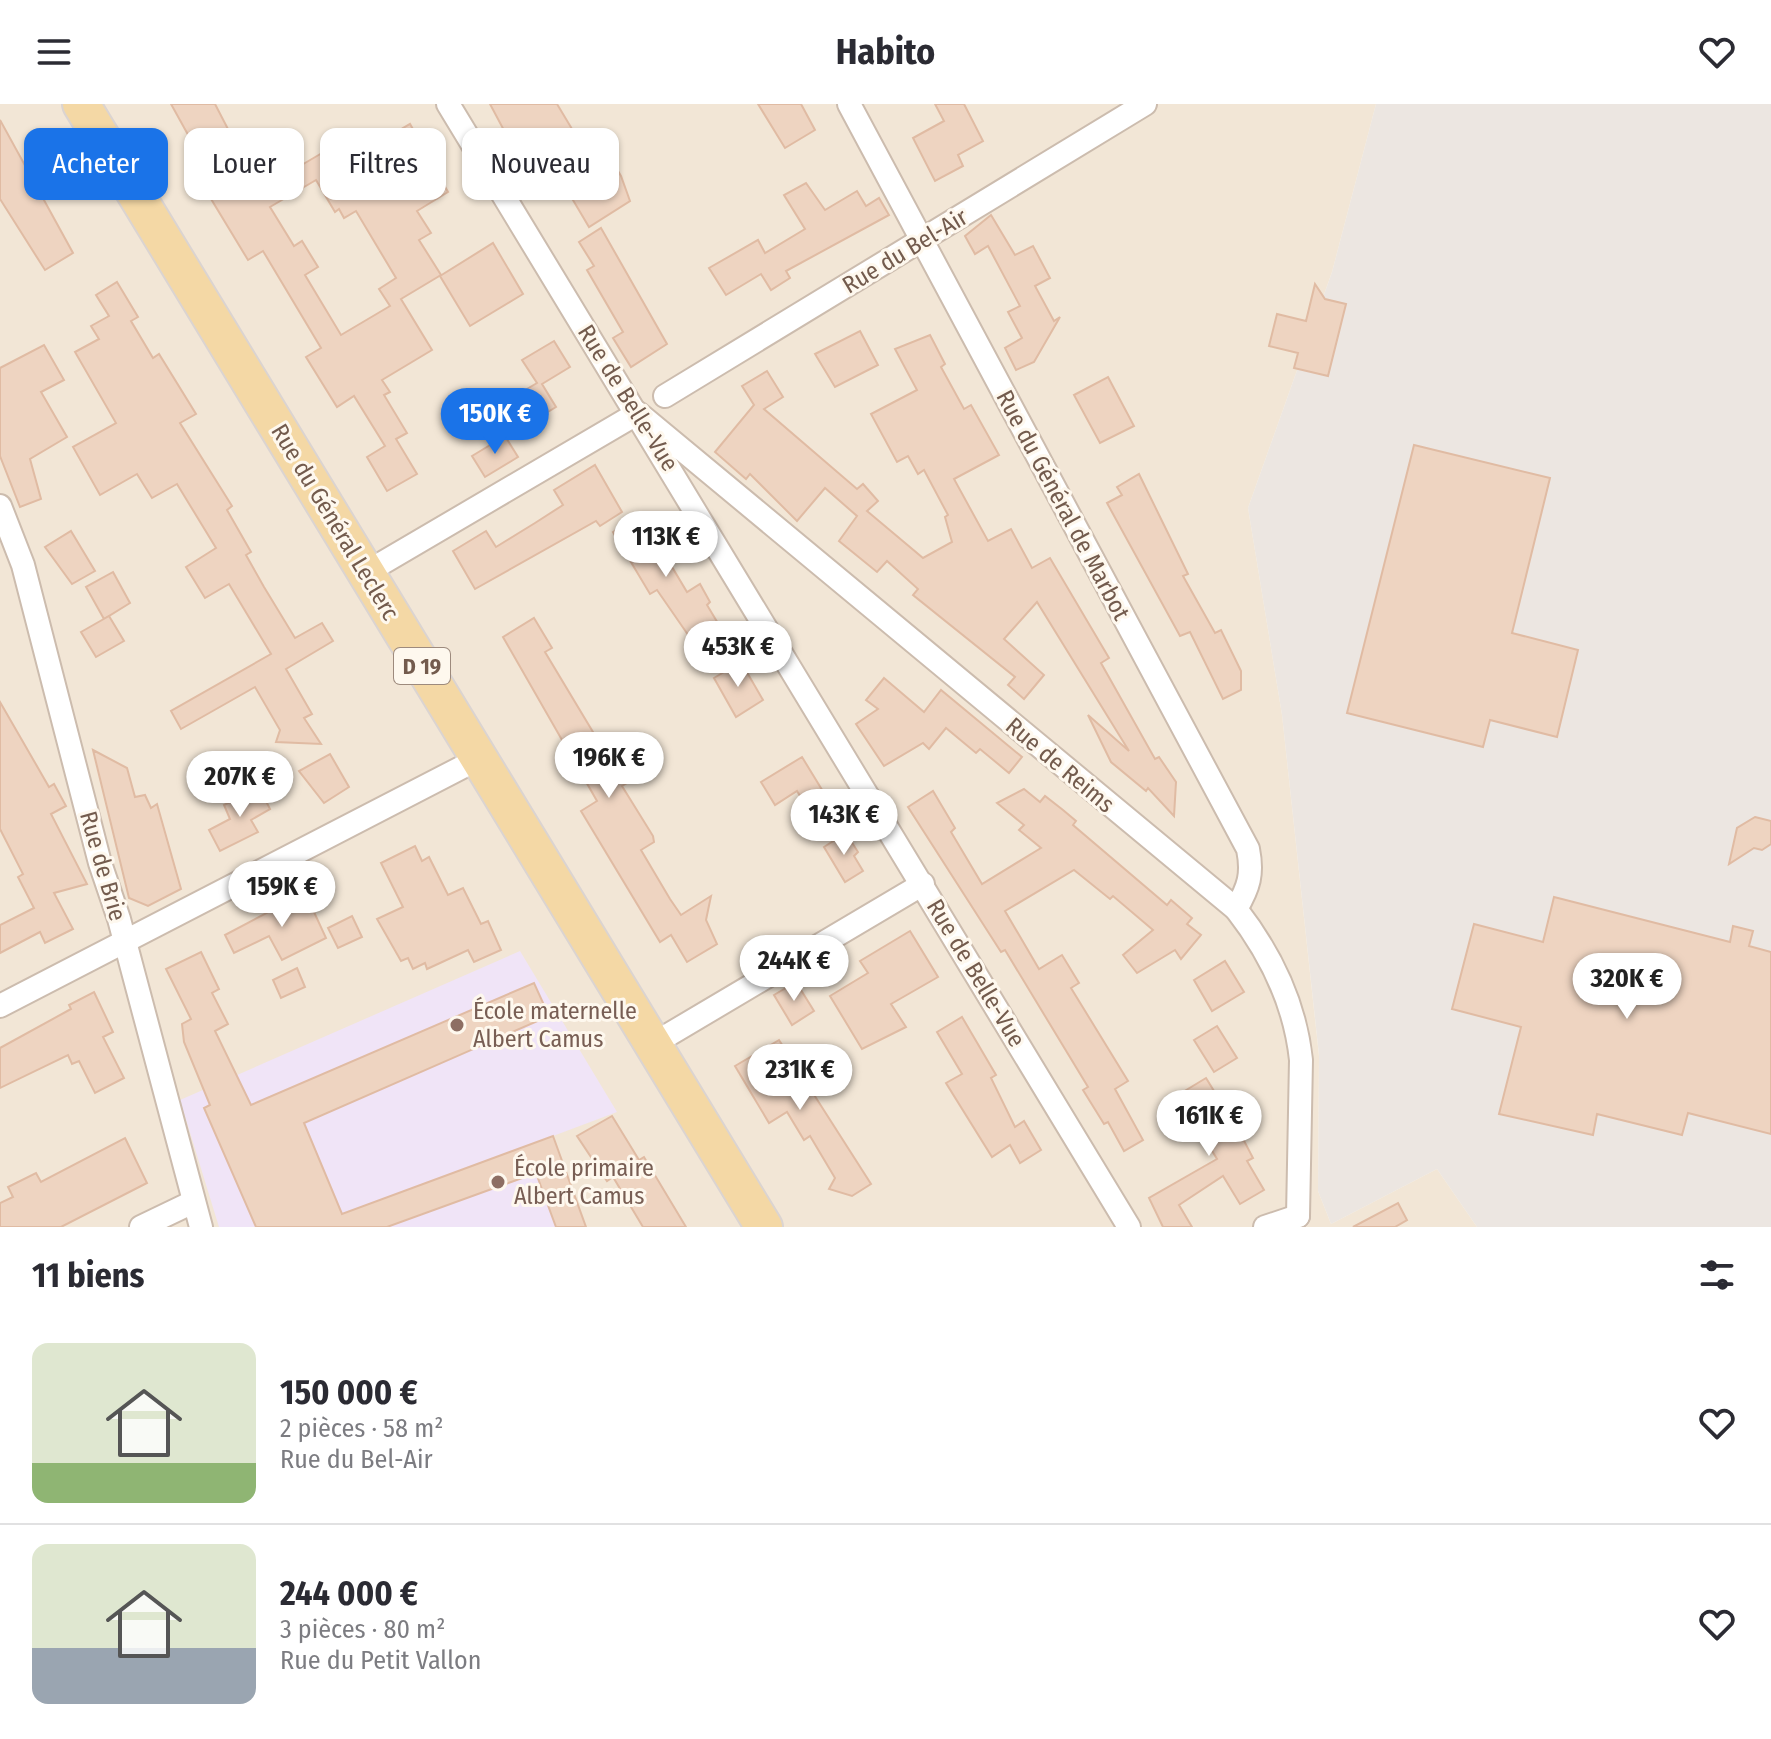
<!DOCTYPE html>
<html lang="fr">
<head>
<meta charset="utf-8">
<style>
	:root { --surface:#fff; --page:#f7f7f7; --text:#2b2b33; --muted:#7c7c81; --line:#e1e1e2; --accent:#1a73e8 }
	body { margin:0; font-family:"Fira Sans Condensed",sans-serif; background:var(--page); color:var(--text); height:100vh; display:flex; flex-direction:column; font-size:30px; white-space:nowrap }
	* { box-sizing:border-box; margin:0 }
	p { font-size:26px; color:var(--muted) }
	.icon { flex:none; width:44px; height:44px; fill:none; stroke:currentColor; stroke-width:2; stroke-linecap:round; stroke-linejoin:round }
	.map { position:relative; height:1123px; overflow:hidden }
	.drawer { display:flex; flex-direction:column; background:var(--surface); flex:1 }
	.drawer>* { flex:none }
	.top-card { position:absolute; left:24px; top:24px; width:800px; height:72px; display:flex; gap:16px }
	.price { position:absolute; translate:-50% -68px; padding:0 18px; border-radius:28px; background:#fff; color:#222; font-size:26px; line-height:52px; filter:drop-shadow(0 2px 4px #0008) }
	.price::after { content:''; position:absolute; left:50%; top:48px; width:24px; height:18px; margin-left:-12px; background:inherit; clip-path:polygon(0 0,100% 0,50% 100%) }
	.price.on { background:var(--accent); color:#fff }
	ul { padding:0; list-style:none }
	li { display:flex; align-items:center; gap:24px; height:200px; padding:0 32px }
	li+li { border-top:2px solid var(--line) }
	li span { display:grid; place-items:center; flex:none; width:224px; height:160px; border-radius:16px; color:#555 }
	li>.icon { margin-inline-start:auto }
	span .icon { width:96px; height:96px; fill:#fffc; stroke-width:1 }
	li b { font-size:34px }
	h2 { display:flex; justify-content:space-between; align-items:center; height:96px; padding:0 32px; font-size:34px }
	.chip { padding:0 28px; border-radius:16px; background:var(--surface); box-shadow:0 2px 6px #0004; font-size:28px; line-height:72px }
	.chip.on { background:var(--accent); color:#fff }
	header { display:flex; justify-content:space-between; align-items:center; height:104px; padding:0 32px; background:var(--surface); font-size:36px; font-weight:700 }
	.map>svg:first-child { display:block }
	.residential { fill:#f2e6d6 }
	.industrial { fill:#ece6e1 }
	.education { fill:#f0e4f7 }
	.building { fill:#eed4c1; stroke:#e0bba3; stroke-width:2; fill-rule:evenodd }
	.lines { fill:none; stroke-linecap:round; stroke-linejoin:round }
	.minor-casing { stroke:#ccbcae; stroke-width:26 }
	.primary-casing { stroke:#dbd4d1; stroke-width:40 }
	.minor { stroke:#fff; stroke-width:22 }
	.primary { stroke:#f4d8a5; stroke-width:36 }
	.education-dot { fill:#8d6e63; stroke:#fef8ee; stroke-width:3 }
	.labels { text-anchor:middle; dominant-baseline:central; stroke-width:6; stroke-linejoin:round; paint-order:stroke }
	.shield { fill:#fef8ee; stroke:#9d8a7d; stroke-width:2 }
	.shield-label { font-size:22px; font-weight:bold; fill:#735b4d }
	.street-label { font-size:24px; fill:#735b4d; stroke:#fef8ee }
	.education-label { font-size:24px; fill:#785e54; stroke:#fef8ee; text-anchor:start }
</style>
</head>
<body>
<header><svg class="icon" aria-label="menu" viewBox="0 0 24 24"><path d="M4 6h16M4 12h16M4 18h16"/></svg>Habito<svg class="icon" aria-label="heart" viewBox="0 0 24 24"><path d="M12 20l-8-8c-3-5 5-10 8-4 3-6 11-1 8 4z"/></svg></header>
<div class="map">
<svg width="1771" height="1123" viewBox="0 0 1771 1123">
	<rect width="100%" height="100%" fill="#fbf4e7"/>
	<polygon class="residential" points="0,0 1376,0 1332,168 1248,404 1282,611 1319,952 1318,1087 1331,1120 1437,1065 1477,1123 0,1123"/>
	<polygon class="industrial" points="1376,0 1771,0 1771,1123 1477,1123 1437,1065 1331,1120 1318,1087 1319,951 1282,611 1248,404 1332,168"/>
	<polygon class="education" points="520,847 617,1008 553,1032 586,1123 219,1123 180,996"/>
	<g class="building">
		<path d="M171 0H215L244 56 266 43 283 72 339 39 341 42 345 40 352 54 410 20 448 88 417 107 431 129 419 136 441 171 401 195 432 246 382 276 390 288 384 291 407 329 396 335 417 370 387 387 367 353 385 342 354 292 337 303 306 253 321 244 263 147 248 156 202 80 212 74ZM316 76 335 108 339 105 344 114 356 107 396 174 379 185 390 202 341 231 305 171 318 163 302 137 294 142 270 103Z"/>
		<polygon points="490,0 557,0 578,35 594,27 621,72 630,97 589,123 570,91 560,78 555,81 536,49 530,52 524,42 515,47"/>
		<polygon points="758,0 801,0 815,26 785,44"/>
		<polygon points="935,0 964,0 983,37 958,51 963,62 935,77 913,34 944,17"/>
		<polygon points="0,16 73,149 45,166 0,95"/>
		<polygon points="806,79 825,106 857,87 866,102 879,94 889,111 786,167 790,174 771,186 761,170 726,191 709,164 758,136 765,149 805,125 784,91"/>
		<polygon points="991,111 1015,151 1033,142 1050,174 1035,182 1054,217 1060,213 1034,258 1016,266 1005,244 1022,234 1008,208 1020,202 988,142 975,150 965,132"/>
		<polygon points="601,124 667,240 631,263 613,234 623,228 587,166 594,162 579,138"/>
		<polygon points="493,139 523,190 470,222 440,172"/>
		<polygon points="117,178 138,213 131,217 153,254 159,250 196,310 180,319 232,402 227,406 251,448 246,451 264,483 295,534 322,519 333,537 286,565 312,610 304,614 321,640 276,638 280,626 255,583 181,625 171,607 271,550 229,480 205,494 186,463 216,444 177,380 152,394 137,370 100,391 73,343 116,319 75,248 99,235 91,222 109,212 96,191"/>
		<polygon points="1315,180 1325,195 1346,200 1328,272 1294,264 1298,249 1269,242 1277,210 1306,217"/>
		<polygon points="860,227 878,261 835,283 815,250"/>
		<polygon points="930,231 945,260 941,263 964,305 971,301 999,351 954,375 988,437 1011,425 1032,464 1050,454 1109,554 1101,559 1155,655 1159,653 1176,678 1174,712 1148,684 1146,687 1111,658 1088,611 1129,647 1037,498 1004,535 1044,571 1024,595 1008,581 1015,573 913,491 918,485 887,457 877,468 839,437 857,412 825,384 797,417 750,370 746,375 715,348 754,301 742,282 767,267 783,293 764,305 857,385 863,380 878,397 867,407 923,454 952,438 945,413 948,411 924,366 918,370 908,352 897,358 871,310 917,286 895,245"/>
		<polygon points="554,237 570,263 542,280 556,303 507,333 493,310 505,303 503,299 537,279 522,256"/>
		<polygon points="44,241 64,276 41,288 67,333 30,355 41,395 20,403 0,352 0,264"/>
		<polygon points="1108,273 1134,322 1100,339 1074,291"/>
		<polygon points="505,332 518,353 485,373 472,352"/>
		<polygon points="1414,341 1550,374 1512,529 1578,546 1557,633 1490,616 1483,643 1347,609"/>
		<polygon points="595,361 622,408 600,422 596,417 475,485 453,447 486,427 496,443 535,419 563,401 554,386"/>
		<polygon points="1139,370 1188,470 1183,472 1215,529 1221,526 1241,567 1241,586 1223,595 1190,528 1180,532 1107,399 1122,391 1117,383"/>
		<polygon points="641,411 687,488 700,480 710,498 707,501 719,521 693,538 657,486 650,490 613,428"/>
		<polygon points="71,427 95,467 72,480 45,443"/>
		<polygon points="113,468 130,499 104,515 86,483"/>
		<polygon points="109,512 124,537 96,553 81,528"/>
		<polygon points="534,514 552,544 545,548 599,638 604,636 625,670 627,679 622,682 653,732 654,738 641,746 670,795 681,811 711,792 706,816 717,840 687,858 671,831 660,838 581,707 597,697 503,533"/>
		<polygon points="741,558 763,596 736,613 714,574"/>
		<polygon points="884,574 924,608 941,586 1022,653 1009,669 980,645 976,649 946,624 929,645 923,639 884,662 856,620 878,605 866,596"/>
		<polygon points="0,598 49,683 54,680 66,702 51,710 87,780 54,789 73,825 45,839 40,828 0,849 0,821 34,804 18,773 23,770 0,725"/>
		<polygon points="93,646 127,664 135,693 145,691 151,704 157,700 181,785 148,802 129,794"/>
		<polygon points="330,650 349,683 324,699 299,667"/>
		<polygon points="802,653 827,694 808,705 797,687 775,701 761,678"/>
		<polygon points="259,683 270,705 251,716 258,728 220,747 209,726 230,715 224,701"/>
		<polygon points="1024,685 1040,698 1045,692 1063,706 1076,717 1073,721 1167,801 1171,796 1192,814 1187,820 1201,831 1181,855 1175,846 1137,869 1123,851 1153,826 1113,792 1110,795 1074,766 1005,807 1039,865 1062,851 1079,879 1071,884 1128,977 1115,985 1143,1036 1124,1047 1108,1018 1104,1020 1083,986 1088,983 1005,846 1001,848 908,703 933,687 955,724 951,728 982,780 1041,744 1019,726 1024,721 997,699"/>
		<polygon points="1755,713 1771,717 1771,740 1762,746 1754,744 1729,760 1737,724"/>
		<polygon points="846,729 858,748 854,752 863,767 845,778 824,743"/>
		<polygon points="415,742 422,757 429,753 448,791 463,784 481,820 488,817 501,846 474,858 468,846 427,865 425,859 413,865 408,854 401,857 377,815 403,803 381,759"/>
		<polygon points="1554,793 1730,838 1733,822 1753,827 1749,842 1771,848 1771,1030 1688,1009 1682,1031 1597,1010 1593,1031 1499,1010 1521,923 1452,905 1474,820 1543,838"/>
		<polygon points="295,794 308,795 326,834 282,856 269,832 234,849 225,831"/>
		<polygon points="352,812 362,833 338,844 328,824"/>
		<polygon points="910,827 938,873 891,900 906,923 862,945 830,892 868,869 860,857"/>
		<polygon points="201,848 219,885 212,889 228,920 215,927 251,1001 534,879 549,912 304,1019 342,1110 553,1032 586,1123 556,1123 536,1069 387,1123 256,1123 204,1004 210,1001 184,938 182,920 191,915 166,865"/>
		<polygon points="1225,857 1244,888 1212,907 1194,876"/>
		<polygon points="297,864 305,883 281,894 273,876"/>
		<polygon points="796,878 814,907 792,921 774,891"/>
		<polygon points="94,888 113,928 103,933 124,974 95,989 79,957 72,960 68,951 0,984 0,944 71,905 69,901"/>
		<polygon points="962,913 996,971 991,974 1015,1023 1024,1017 1041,1046 1020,1059 1010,1041 992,1053 946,979 962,970 937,928"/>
		<polygon points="1217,922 1237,954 1214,968 1194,936"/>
		<polygon points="779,936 871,1080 852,1092 829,1085 835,1074 810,1032 804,1036 787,1008 769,1019 735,962"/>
		<polygon points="1206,974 1240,1029 1253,1054 1247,1057 1264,1086 1240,1100 1223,1072 1179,1101 1192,1123 1163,1123 1149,1094 1217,1055 1178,991"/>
		<polygon points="612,1012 639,1056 644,1053 686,1123 643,1123 613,1073 607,1077 577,1032"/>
		<polygon points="125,1034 147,1079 61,1123 0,1123 0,1099 13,1093 8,1083 36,1069 41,1078"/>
		<polygon points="1398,1099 1407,1116 1395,1123 1353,1123"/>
	</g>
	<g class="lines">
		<g class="minor-casing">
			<g id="minor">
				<polyline points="448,0 1129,1123"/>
				<path d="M849 0 1248 745C1253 770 1249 783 1236 805"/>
				<polyline points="665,292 1145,0"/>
				<polyline points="0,402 23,461 100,759 119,815 201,1123"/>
				<path d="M367 468 638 309 1236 805C1271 850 1295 899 1301 956L1298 1112"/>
				<polyline points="0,902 478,655"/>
				<polyline points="653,940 923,780"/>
				<polyline points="141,1123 193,1098"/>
				<polyline points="1265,1123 1298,1112"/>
			</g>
		</g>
		<g class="primary-casing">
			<polyline id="primary" points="81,0 764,1123"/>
		</g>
		<use href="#minor" class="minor"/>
		<use href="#primary" class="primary"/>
	</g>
	<g class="education-dot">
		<circle cx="457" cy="921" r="8"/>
		<circle cx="498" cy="1078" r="8"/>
	</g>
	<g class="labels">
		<rect class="shield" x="394" y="544" width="56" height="36" rx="6"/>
		<g class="shield-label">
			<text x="422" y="562">D 19</text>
		</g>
		<g class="street-label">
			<text transform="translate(905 147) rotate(-31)">Rue du Bel-Air</text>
			<text transform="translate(628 294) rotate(58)">Rue de Belle-Vue</text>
			<text transform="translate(1063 401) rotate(62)">Rue du Général de Marbot</text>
			<text transform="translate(335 418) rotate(59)">Rue du Général Leclerc</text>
			<text transform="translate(1060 661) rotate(40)">Rue de Reims</text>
			<text transform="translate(103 762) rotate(74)">Rue de Brie</text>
			<text transform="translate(976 869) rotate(59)">Rue de Belle-Vue</text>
		</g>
		<g class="education-label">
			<text x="473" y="907">École maternelle<tspan x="473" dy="28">Albert Camus</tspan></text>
			<text x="514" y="1064">École primaire<tspan x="514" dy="28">Albert Camus</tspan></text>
		</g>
	</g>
</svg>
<b class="price on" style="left:495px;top:352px">150K €</b>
<b class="price" style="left:666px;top:475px">113K €</b>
<b class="price" style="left:738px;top:585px">453K €</b>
<b class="price" style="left:609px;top:696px">196K €</b>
<b class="price" style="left:240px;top:715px">207K €</b>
<b class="price" style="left:844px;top:753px">143K €</b>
<b class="price" style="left:282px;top:825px">159K €</b>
<b class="price" style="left:794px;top:899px">244K €</b>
<b class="price" style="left:1627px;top:917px">320K €</b>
<b class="price" style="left:800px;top:1008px">231K €</b>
<b class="price" style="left:1209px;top:1054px">161K €</b>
<div class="top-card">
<a class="chip on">Acheter</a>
<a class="chip">Louer</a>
<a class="chip">Filtres</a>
<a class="chip">Nouveau</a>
</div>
</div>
<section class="drawer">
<h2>11 biens<svg class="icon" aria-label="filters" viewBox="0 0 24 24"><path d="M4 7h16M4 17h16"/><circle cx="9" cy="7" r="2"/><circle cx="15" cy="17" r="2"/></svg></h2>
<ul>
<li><span style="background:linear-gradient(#dfe7d0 75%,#8fb573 0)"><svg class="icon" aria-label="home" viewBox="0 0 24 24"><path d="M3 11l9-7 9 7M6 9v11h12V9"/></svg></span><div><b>150 000 €</b><p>2 pièces · 58 m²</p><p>Rue du Bel-Air</p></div><svg class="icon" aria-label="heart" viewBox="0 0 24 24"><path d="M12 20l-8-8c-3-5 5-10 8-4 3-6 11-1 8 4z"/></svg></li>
<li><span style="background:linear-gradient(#dfe7d0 65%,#9aa5b1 0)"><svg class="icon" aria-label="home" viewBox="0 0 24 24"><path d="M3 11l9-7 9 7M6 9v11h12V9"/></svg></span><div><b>244 000 €</b><p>3 pièces · 80 m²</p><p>Rue du Petit Vallon</p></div><svg class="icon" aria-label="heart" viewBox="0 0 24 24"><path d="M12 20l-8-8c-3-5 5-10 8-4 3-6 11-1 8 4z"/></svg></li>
</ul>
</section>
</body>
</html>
